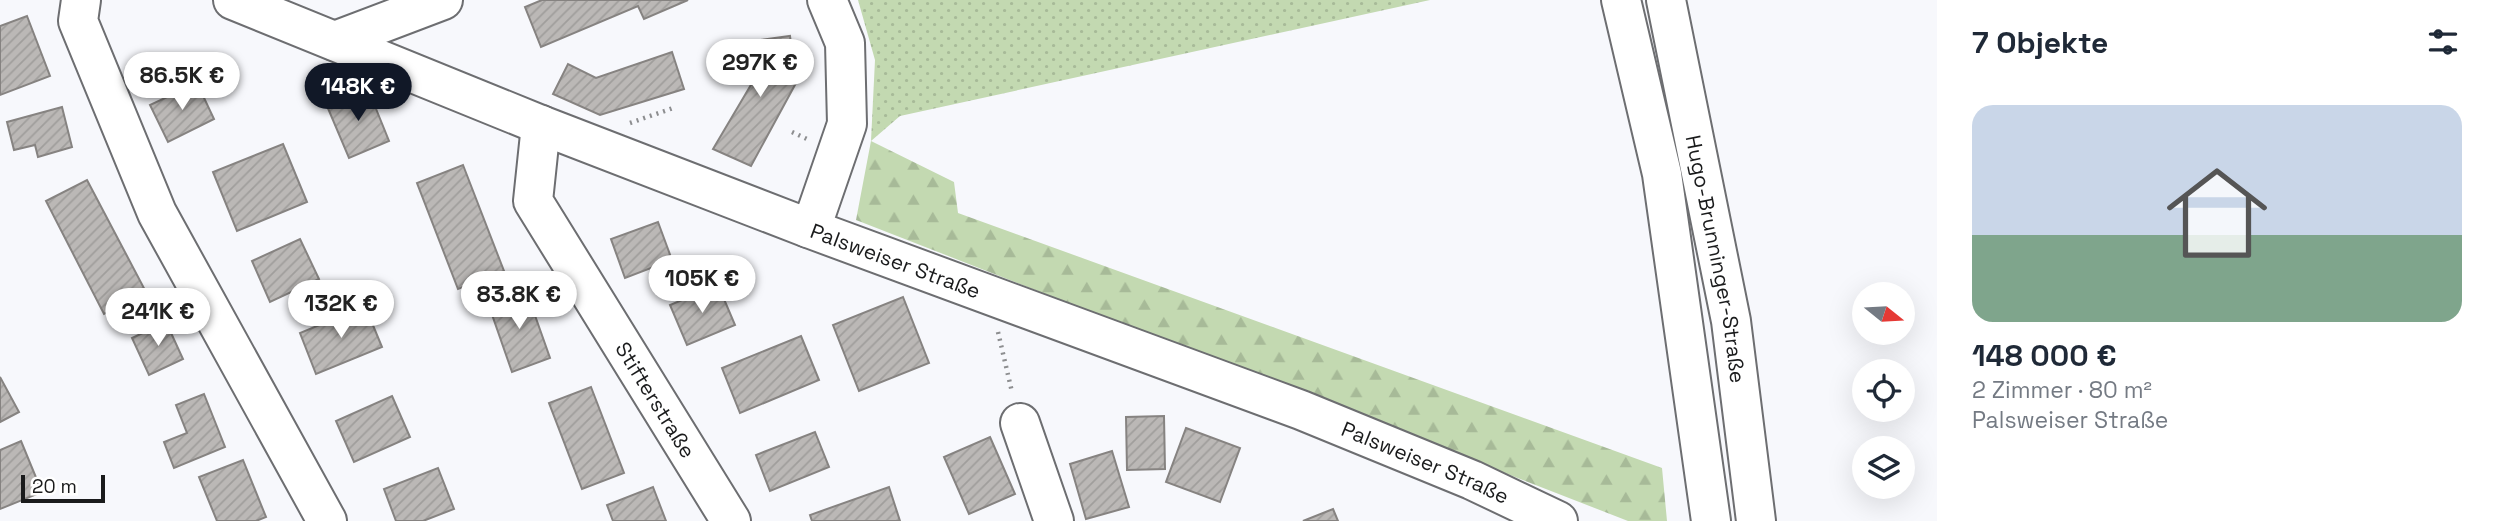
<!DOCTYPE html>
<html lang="de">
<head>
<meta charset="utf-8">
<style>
	:root { --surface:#fff; --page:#f6f6f7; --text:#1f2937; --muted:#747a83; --line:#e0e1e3; --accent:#111827 }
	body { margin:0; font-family:"Space Grotesk",sans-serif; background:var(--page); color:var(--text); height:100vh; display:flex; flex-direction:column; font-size:26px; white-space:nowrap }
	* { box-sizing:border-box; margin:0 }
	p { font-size:23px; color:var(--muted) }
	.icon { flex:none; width:38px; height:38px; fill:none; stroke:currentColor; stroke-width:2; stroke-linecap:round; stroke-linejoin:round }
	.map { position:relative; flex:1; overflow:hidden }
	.details { display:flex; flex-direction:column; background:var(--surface); width:560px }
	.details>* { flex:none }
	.needle { width:46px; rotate:108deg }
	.tools { position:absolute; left:1852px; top:282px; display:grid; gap:14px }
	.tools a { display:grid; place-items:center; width:63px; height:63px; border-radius:50%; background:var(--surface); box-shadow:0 7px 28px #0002; font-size:35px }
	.scale { position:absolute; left:21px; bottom:18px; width:84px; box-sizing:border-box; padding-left:7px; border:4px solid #1a1b1c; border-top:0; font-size:19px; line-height:24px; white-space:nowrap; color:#1a1b1c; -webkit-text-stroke:5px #fff; paint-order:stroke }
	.price { position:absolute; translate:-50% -60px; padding:0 16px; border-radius:24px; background:#fff; color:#222; font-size:23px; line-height:46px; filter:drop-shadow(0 2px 4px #0008) }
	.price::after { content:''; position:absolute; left:50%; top:42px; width:21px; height:16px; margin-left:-10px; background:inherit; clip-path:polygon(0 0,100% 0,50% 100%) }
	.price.active { background:var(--accent); color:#fff }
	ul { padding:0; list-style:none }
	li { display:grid; align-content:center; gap:14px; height:371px; padding:0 35px }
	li+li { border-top:2px solid var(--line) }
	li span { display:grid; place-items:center; height:217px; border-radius:21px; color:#555 }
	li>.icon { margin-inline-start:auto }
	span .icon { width:126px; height:126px; fill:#fffc; stroke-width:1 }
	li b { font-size:30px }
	h2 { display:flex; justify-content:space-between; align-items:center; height:84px; padding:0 35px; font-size:30px }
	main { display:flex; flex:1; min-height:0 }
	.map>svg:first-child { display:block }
	.grass { fill:url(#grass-dots) }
	.forest { fill:url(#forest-firs) }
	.building { fill:url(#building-hatch); stroke:#868381; stroke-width:2 }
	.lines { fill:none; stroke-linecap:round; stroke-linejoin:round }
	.minor-casing { stroke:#6d6e71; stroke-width:42 }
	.highway-casing { stroke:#6d6e71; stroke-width:42 }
	.path { stroke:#8d8e90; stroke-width:4.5; stroke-dasharray:2 5; stroke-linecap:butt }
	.minor { stroke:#fff; stroke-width:38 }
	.highway { stroke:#fff; stroke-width:38 }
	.labels { text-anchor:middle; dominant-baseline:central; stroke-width:7; stroke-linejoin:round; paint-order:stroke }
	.street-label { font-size:21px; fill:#1a1b1c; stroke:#fff }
</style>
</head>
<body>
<main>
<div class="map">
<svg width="1937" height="521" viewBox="0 0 1937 521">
	<defs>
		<pattern id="grass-dots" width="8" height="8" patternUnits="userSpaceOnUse" patternTransform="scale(1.75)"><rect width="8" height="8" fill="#c3d9b1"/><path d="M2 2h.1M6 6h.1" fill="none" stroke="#a7ba98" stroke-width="1.8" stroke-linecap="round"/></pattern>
		<pattern id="forest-firs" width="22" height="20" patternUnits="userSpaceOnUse" patternTransform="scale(1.75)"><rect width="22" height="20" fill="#c3d9b1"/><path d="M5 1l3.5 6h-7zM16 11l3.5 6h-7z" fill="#a7ba98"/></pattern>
		<pattern id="building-hatch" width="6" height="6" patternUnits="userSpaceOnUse" patternTransform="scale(1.75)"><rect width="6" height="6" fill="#bbb8b6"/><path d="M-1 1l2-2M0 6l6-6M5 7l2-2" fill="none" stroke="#a09e9c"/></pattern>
	</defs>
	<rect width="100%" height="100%" fill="#f7f8fc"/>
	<polygon class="grass" points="858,0 1430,0 900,116 871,141 875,60"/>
	<polygon class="forest" points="871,141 954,182 958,213 1662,468 1667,521 1628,521 856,220"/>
	<g class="building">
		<polygon points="542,0 688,0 644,19 638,6 541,47 525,7"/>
		<polygon points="27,16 50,76 0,95 0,26"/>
		<polygon points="790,36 796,83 751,166 713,149 755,78 746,42"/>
		<polygon points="672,52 684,89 600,115 553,94 568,64 596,78"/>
		<polygon points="197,83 214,119 168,142 150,105"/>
		<polygon points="368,89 389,141 349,158 327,106"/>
		<polygon points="62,107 72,147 38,157 35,145 14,150 7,122"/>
		<polygon points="283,144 307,202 237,231 213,172"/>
		<polygon points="463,165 504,271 458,289 417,183"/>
		<polygon points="87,180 146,292 104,314 46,201"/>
		<polygon points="658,222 672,260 625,278 611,239"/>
		<polygon points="300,239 319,279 270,302 252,261"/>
		<polygon points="718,285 735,325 687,345 670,305"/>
		<polygon points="526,290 550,358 512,372 488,303"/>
		<polygon points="903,297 929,363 859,391 833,325"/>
		<polygon points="365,306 382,347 316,374 300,333"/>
		<polygon points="166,322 183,359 149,375 132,338"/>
		<polygon points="801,336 819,380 740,413 722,368"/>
		<polygon points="0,377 19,412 0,422"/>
		<polygon points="591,387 624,473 582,489 549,403"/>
		<polygon points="204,394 225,447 174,468 164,442 187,433 176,405"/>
		<polygon points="392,396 410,437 354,462 336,421"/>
		<polygon points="1164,416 1165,469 1127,470 1126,417"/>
		<polygon points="1186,428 1240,448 1220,502 1166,482"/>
		<polygon points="815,432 829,467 770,491 756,455"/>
		<polygon points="990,437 1015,494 969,514 944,457"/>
		<polygon points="21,441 42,492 0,509 0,450"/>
		<polygon points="1112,451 1129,507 1086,519 1070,464"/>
		<polygon points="243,460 266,517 256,521 217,521 199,477"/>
		<polygon points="438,468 454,509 423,521 396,521 384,489"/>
		<polygon points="653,487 666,521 613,521 607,505"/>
		<polygon points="889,487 900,521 812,521 810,515"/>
		<polygon points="1333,509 1338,521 1303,521"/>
	</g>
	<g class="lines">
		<g class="minor-casing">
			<g id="minor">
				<polyline points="81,0 78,21 157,213 327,521"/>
				<path id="s1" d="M233 0 541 125 808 228 1301 410 1472 480 1558 521"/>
				<path id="s2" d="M1666 0 1731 321 1756 521"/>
				<polyline points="335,41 443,0"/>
				<path id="s3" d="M541 125 533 201 731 521"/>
				<polyline points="808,228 817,211 847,124 845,43 827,0"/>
				<polyline points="1020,423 1054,521"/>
			</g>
		</g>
		<g class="highway-casing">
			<polyline id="highway" points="1621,0 1662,174 1711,521"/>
		</g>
		<g class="path">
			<polyline points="630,123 676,107"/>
			<polyline points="792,132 807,139"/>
			<polyline points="998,332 1012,392"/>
		</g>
		<use href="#minor" class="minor"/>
		<use href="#highway" class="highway"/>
	</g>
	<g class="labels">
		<g class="street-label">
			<text stroke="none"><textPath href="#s2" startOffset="264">Hugo-Brunninger-Straße</textPath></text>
			<text stroke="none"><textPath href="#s1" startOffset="712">Palsweiser Straße</textPath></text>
			<text stroke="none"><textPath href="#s3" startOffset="310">Stifterstraße</textPath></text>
			<text stroke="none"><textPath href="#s1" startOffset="1279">Palsweiser Straße</textPath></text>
		</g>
	</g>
</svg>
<div class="tools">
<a><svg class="needle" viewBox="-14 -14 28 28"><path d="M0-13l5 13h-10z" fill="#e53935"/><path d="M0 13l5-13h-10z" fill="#747a83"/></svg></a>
<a><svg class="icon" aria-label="locate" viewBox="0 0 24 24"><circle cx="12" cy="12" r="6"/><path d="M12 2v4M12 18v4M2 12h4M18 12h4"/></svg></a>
<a><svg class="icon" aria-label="layers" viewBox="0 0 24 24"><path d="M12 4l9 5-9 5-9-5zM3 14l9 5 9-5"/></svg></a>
</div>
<div class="scale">20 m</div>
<b class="price" style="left:760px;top:99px">297K €</b>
<b class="price" style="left:182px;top:112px">86.5K €</b>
<b class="price active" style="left:358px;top:123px">148K €</b>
<b class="price" style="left:702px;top:315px">105K €</b>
<b class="price" style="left:519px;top:331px">83.8K €</b>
<b class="price" style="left:341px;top:340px">132K €</b>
<b class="price" style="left:158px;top:348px">241K €</b>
</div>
<section class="details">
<h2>7 Objekte<svg class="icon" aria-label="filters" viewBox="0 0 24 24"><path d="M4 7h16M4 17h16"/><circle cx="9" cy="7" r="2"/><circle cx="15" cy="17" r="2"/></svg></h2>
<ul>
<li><span style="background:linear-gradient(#c9d6e8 60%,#7fa58c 0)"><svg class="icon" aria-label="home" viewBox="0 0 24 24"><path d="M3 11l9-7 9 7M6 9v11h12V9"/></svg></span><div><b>148 000 €</b><p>2 Zimmer · 80 m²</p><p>Palsweiser Straße</p></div></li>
</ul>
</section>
</main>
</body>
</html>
